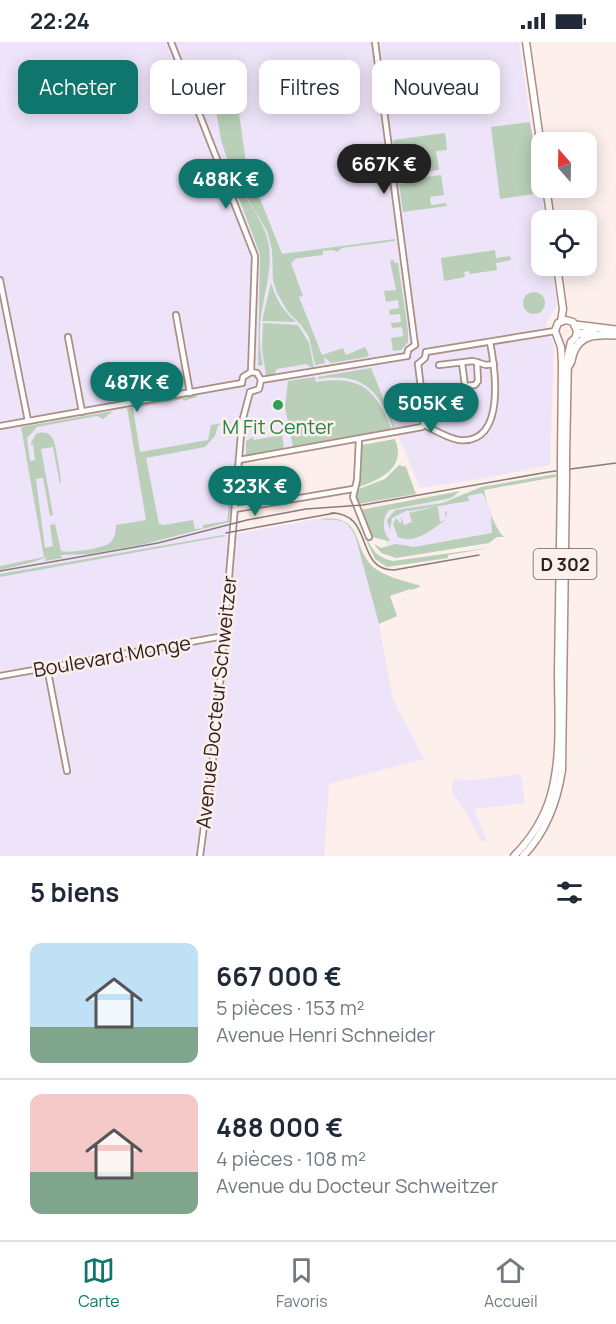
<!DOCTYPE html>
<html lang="fr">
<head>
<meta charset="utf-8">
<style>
	:root { --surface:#fff; --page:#f2f2f3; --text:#1f2937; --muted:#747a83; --line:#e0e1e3; --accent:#0f766e }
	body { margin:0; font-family:Manrope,sans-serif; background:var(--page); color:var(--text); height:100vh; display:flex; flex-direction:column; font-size:22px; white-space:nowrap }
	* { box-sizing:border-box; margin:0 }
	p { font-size:20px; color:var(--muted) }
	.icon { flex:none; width:33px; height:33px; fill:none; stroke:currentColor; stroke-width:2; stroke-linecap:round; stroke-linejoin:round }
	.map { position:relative; height:814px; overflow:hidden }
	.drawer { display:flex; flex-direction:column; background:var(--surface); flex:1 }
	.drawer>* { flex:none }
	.guide { position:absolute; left:18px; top:18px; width:580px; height:54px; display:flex; gap:12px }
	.needle { width:39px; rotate:340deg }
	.controls { position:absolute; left:531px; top:90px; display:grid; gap:12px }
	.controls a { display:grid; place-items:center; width:66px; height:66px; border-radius:12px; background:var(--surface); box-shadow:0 3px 15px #0003; font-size:30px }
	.price { position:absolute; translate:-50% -51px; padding:0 14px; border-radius:21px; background:var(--accent); color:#fff; font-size:20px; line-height:39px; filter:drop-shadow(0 2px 3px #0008) }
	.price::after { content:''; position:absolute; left:50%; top:36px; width:18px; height:14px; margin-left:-9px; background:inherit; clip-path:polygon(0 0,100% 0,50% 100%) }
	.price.selected { background:#222; color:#fff }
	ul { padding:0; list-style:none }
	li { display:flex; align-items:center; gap:18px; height:150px; padding:0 30px }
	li+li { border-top:2px solid var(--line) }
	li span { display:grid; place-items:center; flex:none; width:168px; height:120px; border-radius:12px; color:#555 }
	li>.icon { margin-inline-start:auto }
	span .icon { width:72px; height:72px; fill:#fffc; stroke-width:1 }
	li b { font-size:26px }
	h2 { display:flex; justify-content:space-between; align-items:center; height:72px; padding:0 30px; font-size:26px }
	.tag { padding:0 21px; border-radius:12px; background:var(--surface); box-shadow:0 3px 15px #0003; font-size:21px; line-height:54px }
	.tag.selected { background:var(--accent); color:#fff }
	.status { display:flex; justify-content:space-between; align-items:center; height:42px; padding:0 30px; background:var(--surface); direction:ltr }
	.status svg { height:16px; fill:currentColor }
	.tab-bar { display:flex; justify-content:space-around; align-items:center; height:84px; border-top:2px solid var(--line); background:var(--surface); font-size:16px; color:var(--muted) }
	.tab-bar a { display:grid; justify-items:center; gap:3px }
	.tab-bar .selected { color:var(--accent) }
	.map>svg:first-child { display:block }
	.industrial { fill:#eee4f9 }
	.green { fill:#b9cfb7 }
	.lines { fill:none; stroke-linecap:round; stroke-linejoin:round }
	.minor-casing { stroke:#ad8e83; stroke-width:8 }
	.major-casing { stroke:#ad8e83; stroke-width:9 }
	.highway-casing { stroke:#ad8e83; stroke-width:10 }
	.minor { stroke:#fff; stroke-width:4.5 }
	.major { stroke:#fff; stroke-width:6 }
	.highway { stroke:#fff; stroke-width:7 }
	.tram { stroke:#887b77; stroke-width:1.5 }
	.major-bridge-casing { stroke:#ad8e83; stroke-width:9; stroke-linecap:butt }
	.major-bridge { stroke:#fff; stroke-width:6 }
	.leisure-dot { fill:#2e9e5b; stroke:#fdefeb; stroke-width:2 }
	.labels { text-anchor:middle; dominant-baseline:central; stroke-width:5; stroke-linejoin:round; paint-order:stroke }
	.shield { fill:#fdefeb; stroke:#6c605c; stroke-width:1.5 }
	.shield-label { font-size:18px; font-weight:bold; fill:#2e221e }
	.leisure-label { font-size:20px; fill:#27864d; stroke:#fdefeb }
	.street-label { font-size:20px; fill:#2e221e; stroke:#fdefeb }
</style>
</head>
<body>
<div class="status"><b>22:24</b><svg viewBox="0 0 49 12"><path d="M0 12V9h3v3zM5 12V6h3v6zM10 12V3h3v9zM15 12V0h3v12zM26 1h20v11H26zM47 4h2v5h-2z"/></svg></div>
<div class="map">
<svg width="616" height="814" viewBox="0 0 616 814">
	<rect width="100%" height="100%" fill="#fdefeb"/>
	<g class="industrial">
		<polygon points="0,0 519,0 545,178 542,178 542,224 551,224 557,263 546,281 554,304 550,423 479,437 420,446 397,390 244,418 237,492 317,477 340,478 350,484 355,493 377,571 393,658 424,717 329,742 324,814 0,814"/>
		<polygon points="484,448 487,462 501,492 389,512 386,498 375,468"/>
		<polygon points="521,732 525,761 474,767 487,800 481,799 465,768 453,752 452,742 455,738 462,737 465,739"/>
	</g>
	<g class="green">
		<polygon points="238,64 246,121 282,212 395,197 395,199 342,206 337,210 333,208 323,209 323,213 285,218 296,217 291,221 303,254 299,255 322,313 343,306 346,313 365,305 369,313 367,315 331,321 324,315 325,321 315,323 309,295 301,283 288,270 277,251 273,238 272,208 267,189 231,129 221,98 216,68"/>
		<polygon points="530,80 541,151 500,157 491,85"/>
		<polygon points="445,91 447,108 436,109 439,128 398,134 393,98"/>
		<path d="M226 122C238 149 261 171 268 199 273 223 266 244 262 268 259 286 259 304 263 323L258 324 260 212Z"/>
		<polygon points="441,133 444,153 430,155 431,163 446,161 447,164 403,170 399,142 403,142 403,138"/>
		<polygon points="495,208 496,216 510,214 511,218 496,221 497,228 470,232 469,229 464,230 465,235 444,239 441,216"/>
		<polygon points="393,218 395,221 398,221 408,289 408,300 401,308 393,309 391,296 403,294 402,285 392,286 391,281 401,280 400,272 390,273 389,268 399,266 398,258 386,260 384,249 396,248 390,219"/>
		<path d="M271 241C276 257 283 269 296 280L262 279Z"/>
		<circle cx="534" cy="261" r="11"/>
		<polygon points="263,281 298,283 309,301 314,327 306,322 277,327 274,333 266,333 262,307"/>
		<path d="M371 326 396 388H394C378 348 364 330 318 337V335Z"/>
		<path d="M315 335 316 340C362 333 376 348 392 388L293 405 285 365 288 339Z"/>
		<path d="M197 353V355L184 359 183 357 133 366 140 410 208 398 211 383 237 379 218 383 215 394 205 405 146 416 159 482 164 483 193 478 195 487H198L197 484 199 487 203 486V483L227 479 230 454 229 446 232 448 229 480 145 502 89 512 60 513 63 516 44 519 47 515 33 520 0 528V524L44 515 21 385 113 369 103 377 97 374 37 385 27 396 30 419 35 418 33 402 30 403 36 392C56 385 55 406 58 419 59 427 62 437 60 443L53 405 41 407 53 473 50 474 43 436 36 437 45 506 53 504 50 483 55 482 61 509C68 512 104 506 110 501 115 496 116 489 116 483L146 478 127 366Z"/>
		<polygon points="282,393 284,407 246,413 246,399 253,395 254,398"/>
		<path d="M395 397C407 427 380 437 357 446L361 437 362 403Z"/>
		<polygon points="399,423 406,425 416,452 358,462 355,451 356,448 385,437"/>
		<path d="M556 432V435L484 448C487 464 493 484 504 495H497L489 501 396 516 381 511 374 502 381 506 396 502 414 505 492 491 491 474 484 453 481 451 468 454 469 459 409 469 408 468 392 476 390 488 387 478 395 468 443 461 481 445Z"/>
		<path d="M460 449 451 456 389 468C381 478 383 491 390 498L388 499 372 495 360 468Z"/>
		<path d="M434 465H438L440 480 446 477 445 470 447 469 446 477C434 487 414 503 398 495L393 482 396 476 401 482V475L404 483 412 480 409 471Z"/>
		<path d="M320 477C364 473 351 500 371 523 380 533 406 540 419 543L420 545 411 548 410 547 390 554 397 574 379 582 355 493C344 473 337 480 320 477Z"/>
		<polygon points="223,493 226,494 0,535 0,532"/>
		<path d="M368 499C373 510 381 517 393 519L495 505 448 513V516L387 525 375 517 367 500Z"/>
	</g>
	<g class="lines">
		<g class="minor-casing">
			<g id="minor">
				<polyline points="171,0 255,214 251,330"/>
				<polyline points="375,0 415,303"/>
				<polyline points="0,238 28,379"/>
				<polyline points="176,273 190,351"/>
				<polyline points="68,295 82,370"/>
				<polyline points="426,310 555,289"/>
				<polyline points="407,314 408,308 415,303"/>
				<polyline points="462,321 465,344 475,343 478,339 477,320"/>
				<polyline points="418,322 425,316 426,310"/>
				<polyline points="439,323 473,319 486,323 494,322"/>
				<polyline points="261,338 407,314"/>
				<polyline points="242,341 243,335 251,330 257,331 261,338"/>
				<polyline points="250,350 259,347 261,338"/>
				<path d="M424 383C435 388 447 396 459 398 507 403 495 326 490 300"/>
				<polyline points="0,384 242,341"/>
				<polyline points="359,397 357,438 353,455 369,495"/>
				<polyline points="239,418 422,385 425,378 418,322"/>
				<polyline points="235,467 353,447"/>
				<polyline points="47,625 67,729"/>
				<polyline points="0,634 224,594"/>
				<polyline points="200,814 215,701 242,380 250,350"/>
			</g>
		</g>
		<g class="major-casing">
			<g id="major">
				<polyline points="526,0 542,112"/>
				<polyline points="546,146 551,178"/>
				<polyline points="557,224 563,267 561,279"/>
				<polyline points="561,417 562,320 561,305 555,289 558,281 566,278 573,280 577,289 576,295 571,300 568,313 566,417"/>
				<path d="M514 814C530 798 543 778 550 756 562 716 558 671 558 630 559 566 560 502 561 438"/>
				<path d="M523 814C546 790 557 761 562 728L566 437"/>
			</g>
		</g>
		<g class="highway-casing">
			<g id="highway">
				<polyline points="575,283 616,288"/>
				<polyline points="577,292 593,290"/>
				<path d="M568 324C572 320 571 317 573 311 580 292 597 292 614 293"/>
			</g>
		</g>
		<use href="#minor" class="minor"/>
		<use href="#major" class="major"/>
		<use href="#highway" class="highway"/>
		<g class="tram">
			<path d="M331 471C375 471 354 528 394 528L479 513"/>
			<polyline points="226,491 335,471"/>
			<polyline points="0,529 158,501 247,478 306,467 363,463 548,430 616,421"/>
		</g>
		<g class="major-bridge-casing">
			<g id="major-bridge">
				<polyline points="566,437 566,417"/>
				<polyline points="561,438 561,417"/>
			</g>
		</g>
		<use href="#major-bridge" class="major-bridge"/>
	</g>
	<circle class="leisure-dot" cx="278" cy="363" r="6"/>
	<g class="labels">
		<rect class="shield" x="533.5" y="507" width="63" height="30" rx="4.5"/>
		<g class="shield-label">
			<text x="565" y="522">D 302</text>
		</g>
		<g class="leisure-label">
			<text x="278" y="384">M Fit Center</text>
		</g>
		<g class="street-label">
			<text transform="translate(112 614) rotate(-10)">Boulevard Monge</text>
			<text transform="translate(216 660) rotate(-84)">Avenue Docteur Schweitzer</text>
		</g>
	</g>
</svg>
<div class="controls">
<a><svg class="needle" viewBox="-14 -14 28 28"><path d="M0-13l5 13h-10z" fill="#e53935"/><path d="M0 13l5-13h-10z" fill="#747a83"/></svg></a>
<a><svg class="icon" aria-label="locate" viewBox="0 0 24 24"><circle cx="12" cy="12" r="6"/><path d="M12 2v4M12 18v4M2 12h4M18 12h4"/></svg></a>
</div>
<b class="price selected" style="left:384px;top:153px">667K €</b>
<b class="price" style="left:226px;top:168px">488K €</b>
<b class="price" style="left:137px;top:371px">487K €</b>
<b class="price" style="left:431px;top:392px">505K €</b>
<b class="price" style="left:255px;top:475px">323K €</b>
<div class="guide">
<a class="tag selected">Acheter</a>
<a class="tag">Louer</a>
<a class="tag">Filtres</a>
<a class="tag">Nouveau</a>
</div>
</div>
<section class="drawer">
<h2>5 biens<svg class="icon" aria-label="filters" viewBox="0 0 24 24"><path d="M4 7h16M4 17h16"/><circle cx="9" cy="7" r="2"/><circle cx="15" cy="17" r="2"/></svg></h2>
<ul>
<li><span style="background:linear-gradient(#bfe0f5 70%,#7fa58c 0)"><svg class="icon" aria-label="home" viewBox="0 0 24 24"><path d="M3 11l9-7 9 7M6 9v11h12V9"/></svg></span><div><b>667 000 €</b><p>5 pièces · 153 m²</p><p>Avenue Henri Schneider</p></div></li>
<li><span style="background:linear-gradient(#f6c9c9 65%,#7fa58c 0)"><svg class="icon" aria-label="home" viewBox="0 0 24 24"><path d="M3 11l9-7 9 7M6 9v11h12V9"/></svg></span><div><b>488 000 €</b><p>4 pièces · 108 m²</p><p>Avenue du Docteur Schweitzer</p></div></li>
</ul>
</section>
<nav class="tab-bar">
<a class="selected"><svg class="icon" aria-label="map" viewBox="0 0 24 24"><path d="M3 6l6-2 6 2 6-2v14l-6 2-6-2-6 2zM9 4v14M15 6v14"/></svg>Carte</a>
<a><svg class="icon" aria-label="saved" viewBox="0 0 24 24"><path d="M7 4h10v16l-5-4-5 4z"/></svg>Favoris</a>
<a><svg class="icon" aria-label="home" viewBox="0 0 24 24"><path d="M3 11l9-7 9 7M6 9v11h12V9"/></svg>Accueil</a>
</nav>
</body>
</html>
